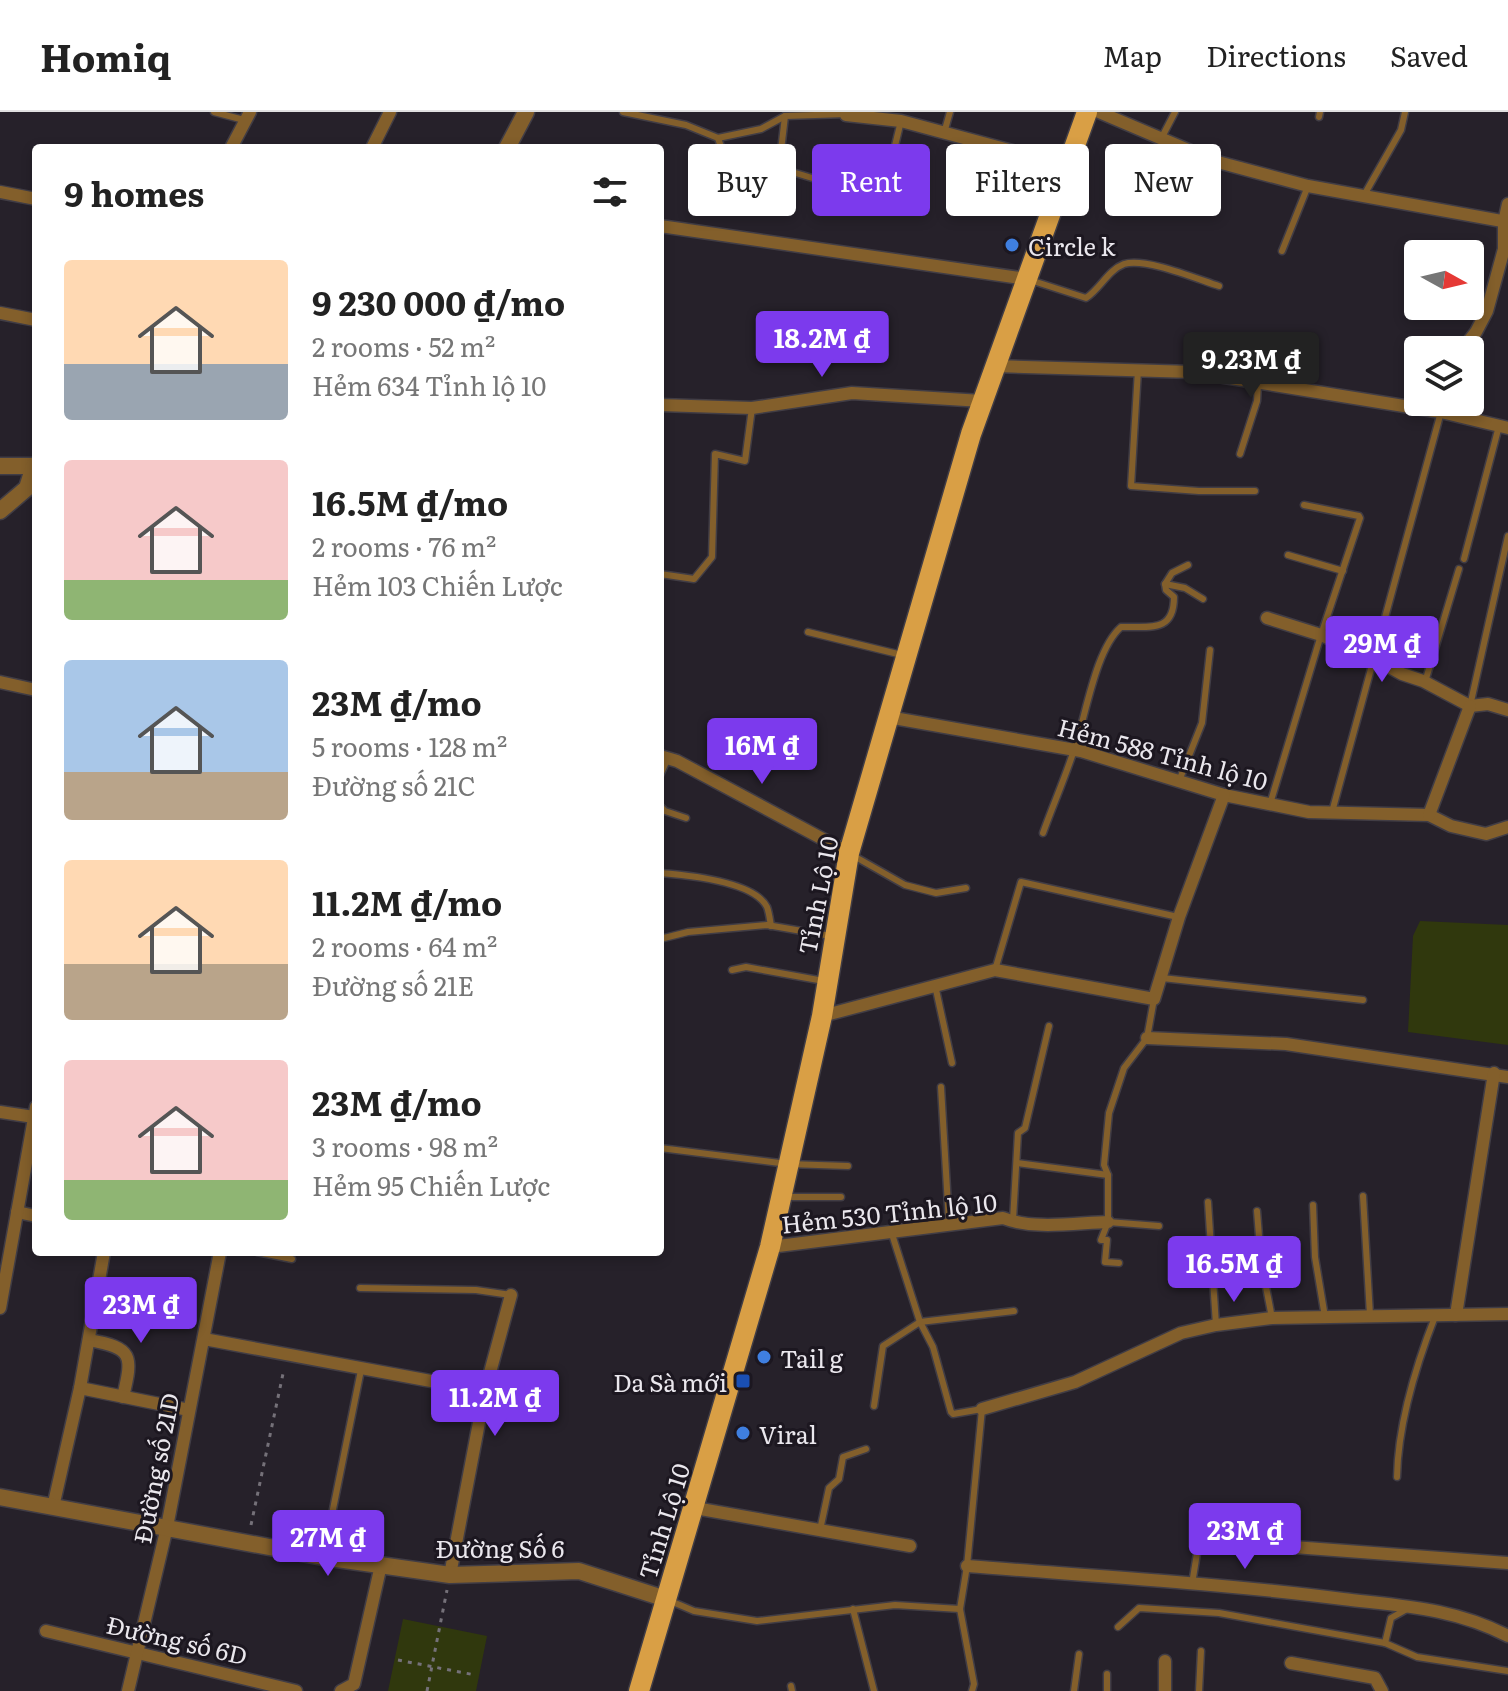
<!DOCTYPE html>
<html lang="en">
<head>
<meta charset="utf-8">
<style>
	:root { --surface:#fff; --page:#f2f2f2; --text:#222; --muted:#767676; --line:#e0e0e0; --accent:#7c3aed }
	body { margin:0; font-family:Literata,serif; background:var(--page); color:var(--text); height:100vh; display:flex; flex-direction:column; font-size:30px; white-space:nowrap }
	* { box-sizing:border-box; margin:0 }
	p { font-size:26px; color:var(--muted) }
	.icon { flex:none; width:44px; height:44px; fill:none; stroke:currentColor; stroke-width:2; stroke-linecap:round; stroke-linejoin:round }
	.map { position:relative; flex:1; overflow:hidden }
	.details { position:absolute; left:32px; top:32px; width:632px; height:1112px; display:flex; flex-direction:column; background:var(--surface); border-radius:8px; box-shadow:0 4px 12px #0003 }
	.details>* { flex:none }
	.guide { position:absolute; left:688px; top:32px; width:700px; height:72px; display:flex; gap:16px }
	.needle { width:52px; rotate:98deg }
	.tools { position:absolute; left:1404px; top:128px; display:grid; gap:16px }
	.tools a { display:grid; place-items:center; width:80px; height:80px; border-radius:8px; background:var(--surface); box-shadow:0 4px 12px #0003; font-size:40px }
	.price { position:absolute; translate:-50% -68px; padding:0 18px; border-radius:8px; background:var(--accent); color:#fff; font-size:26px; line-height:52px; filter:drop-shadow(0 2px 4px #0008) }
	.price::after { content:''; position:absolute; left:50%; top:48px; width:24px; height:18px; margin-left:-12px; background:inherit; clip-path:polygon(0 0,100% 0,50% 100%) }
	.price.on { background:#222; color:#fff }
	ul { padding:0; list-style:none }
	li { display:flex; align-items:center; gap:24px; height:200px; padding:0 32px }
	li span { display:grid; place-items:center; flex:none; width:224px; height:160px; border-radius:8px; color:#555 }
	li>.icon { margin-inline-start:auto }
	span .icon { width:96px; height:96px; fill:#fffc; stroke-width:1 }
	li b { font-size:34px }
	h2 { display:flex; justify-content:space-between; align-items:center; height:96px; padding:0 32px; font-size:34px }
	.chip { padding:0 28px; border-radius:8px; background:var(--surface); box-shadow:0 4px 12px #0003; font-size:28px; line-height:72px }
	.chip.on { background:var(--accent); color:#fff }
	header { display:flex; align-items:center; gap:48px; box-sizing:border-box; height:112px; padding:0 40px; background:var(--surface); border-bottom:2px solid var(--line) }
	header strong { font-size:38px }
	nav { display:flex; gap:44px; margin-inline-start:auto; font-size:28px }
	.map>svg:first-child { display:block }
	.green { fill:#30380d }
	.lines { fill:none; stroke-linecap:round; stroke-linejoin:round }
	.service-casing { stroke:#413d45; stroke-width:9 }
	.minor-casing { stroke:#413d45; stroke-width:15 }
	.tertiary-casing { stroke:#413d45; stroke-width:19 }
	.primary-casing { stroke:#413d45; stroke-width:23 }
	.path { stroke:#757179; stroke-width:3; stroke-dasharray:4 6; stroke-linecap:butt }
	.service { stroke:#835f2b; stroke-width:6 }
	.minor { stroke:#835f2b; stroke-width:12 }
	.tertiary { stroke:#835f2b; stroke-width:16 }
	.primary { stroke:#d99f45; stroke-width:20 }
	.shop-dot { fill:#3f7fe0; stroke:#1c1720; stroke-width:3 }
	.transit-dot { fill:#1a4fb4; stroke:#1c1720; stroke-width:3 }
	.labels { text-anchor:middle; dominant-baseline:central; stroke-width:6; stroke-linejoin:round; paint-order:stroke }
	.poi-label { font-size:24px; fill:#eae7ed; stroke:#1c1720; text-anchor:start }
	.street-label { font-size:24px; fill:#eae7ed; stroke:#1c1720 }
</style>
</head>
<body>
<header>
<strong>Homiq</strong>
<nav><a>Map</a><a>Directions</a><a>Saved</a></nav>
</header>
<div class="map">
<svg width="1508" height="1579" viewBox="0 0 1508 1579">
	<rect width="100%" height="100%" fill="#26212a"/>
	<g class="green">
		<polygon points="1420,809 1508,813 1508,933 1408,920 1413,824"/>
		<polygon points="403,1507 487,1524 476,1579 388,1579"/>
	</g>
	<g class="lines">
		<g class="service-casing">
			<g id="service">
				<polyline points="214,0 244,8"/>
				<polyline points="623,0 686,13 718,26 761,17 785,4 846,2"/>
				<polyline points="1319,5 1320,0"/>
				<polyline points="944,21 950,0"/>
				<polyline points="1162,25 1175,0"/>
				<polyline points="718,26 725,47 779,56 882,87 901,9"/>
				<polyline points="779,56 785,4"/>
				<polyline points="1363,85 1401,18 1405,0"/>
				<polyline points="1282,139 1308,74"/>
				<path d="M1030 168 1086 186C1100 177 1108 158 1124 152 1145 145 1197 167 1219 174"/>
				<polyline points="1138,258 1131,374 1199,379 1255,379"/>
				<polyline points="1240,342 1257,289 1258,272"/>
				<polyline points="1288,443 1343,459"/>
				<polyline points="1464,447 1499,314"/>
				<polyline points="660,462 694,467 712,445 715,342 745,349 752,296"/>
				<polyline points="1165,472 1185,476 1203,487"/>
				<polyline points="808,520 902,543"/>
				<polyline points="1425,570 1459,457"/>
				<polyline points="1470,594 1508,424"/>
				<polyline points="660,663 668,646"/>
				<polyline points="1179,669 1202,611 1210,538"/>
				<polyline points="1270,692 1321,523 1360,406 1359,404 1304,393"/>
				<polyline points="660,694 665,699 686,706"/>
				<polyline points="1332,700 1441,300"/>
				<path d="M1043 721C1053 693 1065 666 1074 638 1086 604 1095 538 1121 515 1148 514 1174 522 1174 485L1166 478 1165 472 1172 461 1188 453"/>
				<polyline points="852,743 905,773 936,781 966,776"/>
				<path d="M660 761C686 763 754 769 767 795 769 800 770 808 771 814"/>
				<polyline points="660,827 688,820 767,813 831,824"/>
				<polyline points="732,858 746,855 824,869"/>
				<polyline points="995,858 1021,770 1178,805"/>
				<polyline points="1162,866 1363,888"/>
				<polyline points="935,873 952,951"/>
				<polyline points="941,975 949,1111"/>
				<polyline points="660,1036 788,1052 848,1054"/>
				<polyline points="1017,1051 1108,1063"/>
				<polyline points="1363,1084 1370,1203"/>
				<polyline points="785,1085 841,1085"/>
				<polyline points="1208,1090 1216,1213"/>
				<polyline points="1313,1093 1315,1145 1325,1205"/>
				<polyline points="1257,1099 1261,1149 1272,1206"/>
				<polyline points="1013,1108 1018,1021 1025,1016 1049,914"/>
				<polyline points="1108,1110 1159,1114"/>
				<polyline points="891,1119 920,1210 933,1235 951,1300 953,1302 982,1297 967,1454 960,1497 974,1572 972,1579"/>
				<polyline points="257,1140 292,1147"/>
				<polyline points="1119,1151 1105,1150 1107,1128 1101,1128 1108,1110 1108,1063 1104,1053 1109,1001 1124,956 1147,926 1154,887"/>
				<polyline points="360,1176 476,1178 511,1183"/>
				<polyline points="874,1294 883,1234 920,1210 1014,1199"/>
				<path d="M1397 1365C1398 1310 1416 1253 1436 1202"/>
				<polyline points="820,1418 829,1376 839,1367 843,1345 866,1337"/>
				<polyline points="324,1442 361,1258"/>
				<polyline points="1192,1472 1199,1429"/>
				<polyline points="668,1488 694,1499 757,1509 895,1493 960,1497"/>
				<polyline points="853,1497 874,1579"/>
				<polyline points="1118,1515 1139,1496 1219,1501 1385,1531 1417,1545 1508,1559"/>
				<polyline points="1385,1531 1391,1506 1407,1497"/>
				<polyline points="1107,1562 1107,1579"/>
				<polyline points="791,1574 792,1579"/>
				<polyline points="1074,1579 1079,1542"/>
				<polyline points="1199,1579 1201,1539"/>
			</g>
		</g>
		<g class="minor-casing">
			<g id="minor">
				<polyline points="1099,0 1214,49 1308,74 1508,110"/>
				<polyline points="846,3 901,9 1068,54"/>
				<polyline points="231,36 250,0"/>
				<polyline points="372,36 390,0"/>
				<polyline points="0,80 36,87"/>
				<polyline points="660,114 1027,167"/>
				<polyline points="0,201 36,208"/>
				<polyline points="1462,238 1476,220 1487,199 1504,137 1504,110 1508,92"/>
				<polyline points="995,254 1193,260 1441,300 1508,316"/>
				<polyline points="660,293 752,296 852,281 982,289"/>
				<polyline points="1267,506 1321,523 1373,546 1402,562 1423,569 1470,594 1488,592 1508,598"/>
				<polyline points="0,570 36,578"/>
				<polyline points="888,605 1081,639 1224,683 1309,700 1429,703 1451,714 1486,722 1508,715"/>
				<polyline points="660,644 677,649 849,741"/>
				<polyline points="1429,703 1470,594"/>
				<polyline points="822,904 995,858 1154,887 1179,805 1224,683"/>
				<polyline points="1147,926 1286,932 1508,965"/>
				<polyline points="0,1000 34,1005"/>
				<polyline points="17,1100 36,1104"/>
				<path d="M770 1135 1003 1106C1034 1118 1075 1111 1108 1110"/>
				<polyline points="0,1196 36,995"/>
				<polyline points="1456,1203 1494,961"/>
				<polyline points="204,1227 485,1279"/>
				<path d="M89 1228C133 1236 133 1243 123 1285"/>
				<polyline points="80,1276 189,1298"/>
				<polyline points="982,1297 1075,1270 1181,1221 1216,1213 1272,1206 1508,1202"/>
				<polyline points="53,1395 80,1276 104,1140"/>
				<polyline points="695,1396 910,1434"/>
				<polyline points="1199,1428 1508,1451"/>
				<path d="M967 1454C1092 1464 1218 1471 1343 1487 1402 1494 1454 1496 1508 1524"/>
				<polyline points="450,1463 485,1279 511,1183"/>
				<polyline points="46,1519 296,1579"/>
				<polyline points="1165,1549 1165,1579"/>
				<polyline points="1291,1551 1375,1566 1382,1579"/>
				<polyline points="128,1579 167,1415 220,1140"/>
				<polyline points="341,1579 354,1572 381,1453"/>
			</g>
		</g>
		<g class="tertiary-casing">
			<g id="tertiary">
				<polyline points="507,36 526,0"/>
				<polyline points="0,354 36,354"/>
				<polyline points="0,399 27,376 34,354"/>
				<polyline points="0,1385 323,1445 450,1463 579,1459 666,1487"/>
			</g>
		</g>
		<g class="primary-casing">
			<polyline id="primary" points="639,1579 770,1135 822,904 849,741 971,322 1087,0"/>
		</g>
		<g class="path">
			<polyline points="251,1413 284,1257"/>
			<polyline points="398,1548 475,1563"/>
			<polyline points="427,1579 447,1478"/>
		</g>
		<use href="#service" class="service"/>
		<use href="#minor" class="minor"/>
		<use href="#tertiary" class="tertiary"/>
		<use href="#primary" class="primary"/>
	</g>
	<g class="shop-dot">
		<circle cx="1012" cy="133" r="8"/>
		<circle cx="764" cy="1245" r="8"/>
		<circle cx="743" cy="1321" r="8"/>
	</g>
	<rect class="transit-dot" x="735" y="1261" width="16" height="16" rx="4"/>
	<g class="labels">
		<g class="poi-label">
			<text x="1028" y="133">Circle k</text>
			<text x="780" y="1245">Tail g</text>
			<text x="727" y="1269" text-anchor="end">Da Sà mới</text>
			<text x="759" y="1321">Viral</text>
		</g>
		<g class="street-label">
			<text transform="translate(1163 641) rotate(15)">Hẻm 588 Tỉnh lộ 10</text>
			<text transform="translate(817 783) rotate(-79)">Tỉnh Lộ 10</text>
			<text transform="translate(889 1100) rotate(-6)">Hẻm 530 Tỉnh lộ 10</text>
			<text transform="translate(155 1356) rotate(-79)">Đường số 21D</text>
			<text transform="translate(663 1409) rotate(-73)">Tỉnh Lộ 10</text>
			<text x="500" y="1435">Đường Số 6</text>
			<text transform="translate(177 1527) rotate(13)">Đường số 6D</text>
		</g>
	</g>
</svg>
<div class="tools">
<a><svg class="needle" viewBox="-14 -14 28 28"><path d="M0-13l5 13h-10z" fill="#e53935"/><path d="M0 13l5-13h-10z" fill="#767676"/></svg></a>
<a><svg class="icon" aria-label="layers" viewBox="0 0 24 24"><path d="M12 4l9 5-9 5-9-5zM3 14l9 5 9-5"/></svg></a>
</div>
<b class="price" style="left:822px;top:267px">18.2M ₫</b>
<b class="price on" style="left:1251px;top:288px">9.23M ₫</b>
<b class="price" style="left:1382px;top:572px">29M ₫</b>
<b class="price" style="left:762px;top:674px">16M ₫</b>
<b class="price" style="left:1234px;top:1192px">16.5M ₫</b>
<b class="price" style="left:141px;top:1233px">23M ₫</b>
<b class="price" style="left:495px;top:1326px">11.2M ₫</b>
<b class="price" style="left:1245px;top:1459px">23M ₫</b>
<b class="price" style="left:328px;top:1466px">27M ₫</b>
<div class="guide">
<a class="chip">Buy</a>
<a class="chip on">Rent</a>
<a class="chip">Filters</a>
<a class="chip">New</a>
</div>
<section class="details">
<h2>9 homes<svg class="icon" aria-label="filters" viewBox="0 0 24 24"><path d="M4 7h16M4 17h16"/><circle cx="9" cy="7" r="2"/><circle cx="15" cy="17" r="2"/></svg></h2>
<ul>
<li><span style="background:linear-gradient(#ffd9b3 65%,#9aa5b1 0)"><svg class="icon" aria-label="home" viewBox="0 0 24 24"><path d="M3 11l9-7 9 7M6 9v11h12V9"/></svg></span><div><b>9 230 000 ₫/mo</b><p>2 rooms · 52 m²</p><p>Hẻm 634 Tỉnh lộ 10</p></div></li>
<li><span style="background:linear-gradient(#f6c9c9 75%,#8fb573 0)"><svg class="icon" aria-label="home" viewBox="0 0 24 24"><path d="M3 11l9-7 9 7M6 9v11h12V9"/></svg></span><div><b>16.5M ₫/mo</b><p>2 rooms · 76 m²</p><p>Hẻm 103 Chiến Lược</p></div></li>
<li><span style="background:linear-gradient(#a9c7e8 70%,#b9a48a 0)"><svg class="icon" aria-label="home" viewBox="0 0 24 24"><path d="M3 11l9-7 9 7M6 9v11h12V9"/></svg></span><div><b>23M ₫/mo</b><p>5 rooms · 128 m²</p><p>Đường số 21C</p></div></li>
<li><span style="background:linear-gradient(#ffd9b3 65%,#b9a48a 0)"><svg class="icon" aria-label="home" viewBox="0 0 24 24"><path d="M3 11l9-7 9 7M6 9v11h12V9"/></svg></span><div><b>11.2M ₫/mo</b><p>2 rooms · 64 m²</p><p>Đường số 21E</p></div></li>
<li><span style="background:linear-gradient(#f6c9c9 75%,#8fb573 0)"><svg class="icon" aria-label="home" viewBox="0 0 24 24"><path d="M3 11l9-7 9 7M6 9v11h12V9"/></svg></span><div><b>23M ₫/mo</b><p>3 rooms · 98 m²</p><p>Hẻm 95 Chiến Lược</p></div></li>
</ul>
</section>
</div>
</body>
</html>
